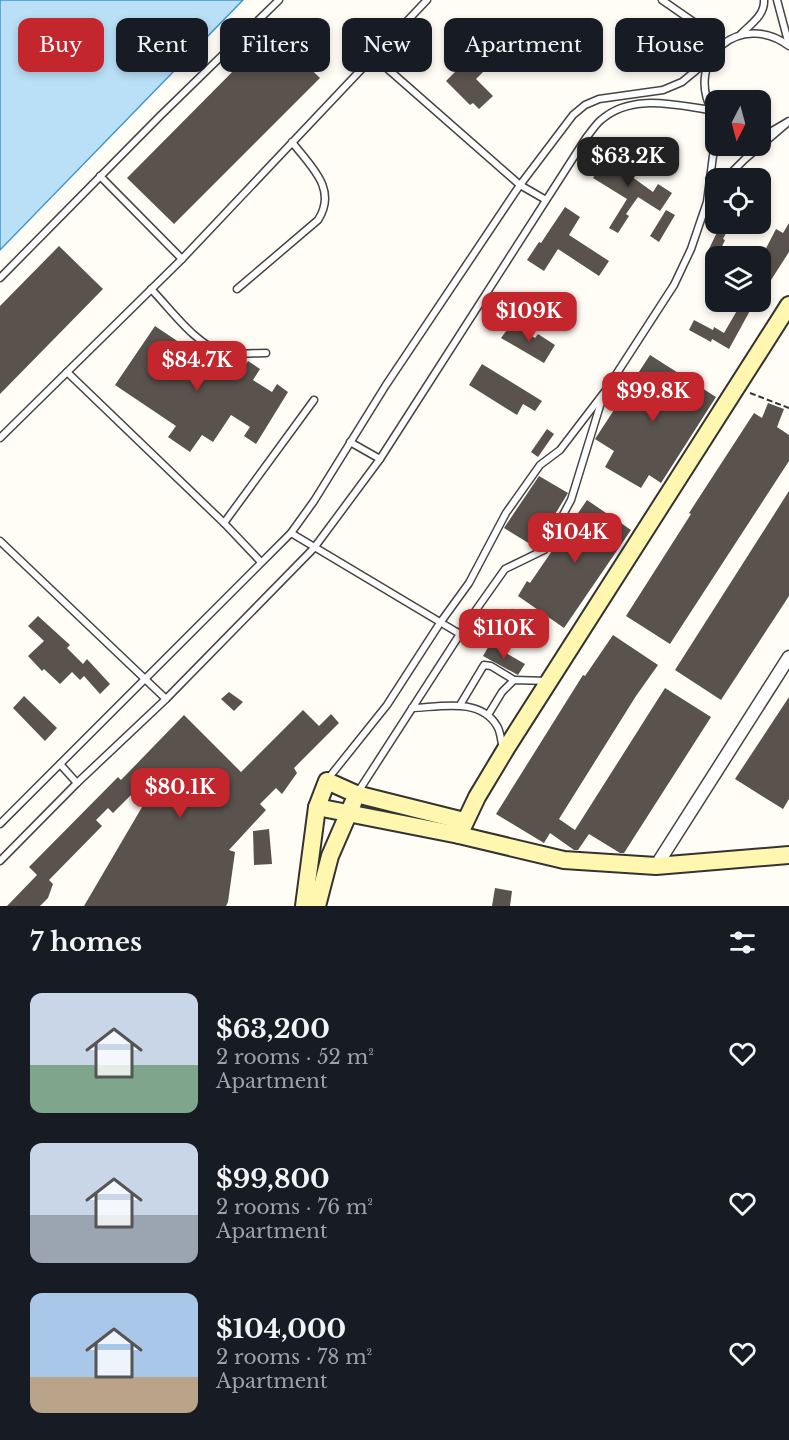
<!DOCTYPE html>
<html lang="en">
<head>
<meta charset="utf-8">
<style>
	:root { --surface:#171b24; --page:#242831; --text:#f1f3f6; --muted:#9ea1a6; --accent:#c4262e }
	body { margin:0; font-family:"Libre Baskerville",serif; background:var(--page); color:var(--text); height:100vh; display:flex; flex-direction:column; font-size:22px; white-space:nowrap }
	* { box-sizing:border-box; margin:0 }
	p { font-size:20px; color:var(--muted) }
	.icon { flex:none; width:33px; height:33px; fill:none; stroke:currentColor; stroke-width:2; stroke-linecap:round; stroke-linejoin:round }
	.map { position:relative; height:906px; overflow:hidden }
	.drawer { display:flex; flex-direction:column; background:var(--surface); flex:1 }
	.drawer>* { flex:none }
	.hud { position:absolute; left:18px; top:18px; width:753px; height:54px; display:flex; gap:12px }
	.needle { width:39px; rotate:186deg }
	.buttons { position:absolute; left:705px; top:90px; display:grid; gap:12px }
	.buttons a { display:grid; place-items:center; width:66px; height:66px; border-radius:12px; background:var(--surface); box-shadow:0 3px 9px #0003; font-size:30px }
	.price { position:absolute; translate:-50% -51px; padding:0 14px; border-radius:12px; background:var(--accent); color:#fff; font-size:20px; line-height:39px; filter:drop-shadow(0 2px 3px #0008) }
	.price::after { content:''; position:absolute; left:50%; top:36px; width:18px; height:14px; margin-left:-9px; background:inherit; clip-path:polygon(0 0,100% 0,50% 100%) }
	.price.active { background:#222; color:#fff }
	ul { padding:0; list-style:none }
	li { display:flex; align-items:center; gap:18px; height:150px; padding:0 30px }
	li span { display:grid; place-items:center; flex:none; width:168px; height:120px; border-radius:12px; color:#555 }
	li>.icon { margin-inline-start:auto }
	span .icon { width:72px; height:72px; fill:#fffc; stroke-width:1 }
	li b { font-size:26px }
	h2 { display:flex; justify-content:space-between; align-items:center; height:72px; padding:0 30px; font-size:26px }
	.chip { padding:0 21px; border-radius:12px; background:var(--surface); box-shadow:0 3px 9px #0003; font-size:21px; line-height:54px }
	.chip.active { background:var(--accent); color:#fff }
	.map>svg:first-child { display:block }
	.water { fill:#b9e0f7; stroke:#3f96cf; stroke-width:1.5 }
	.building { fill:#5a524d }
	.lines { fill:none; stroke-linecap:round; stroke-linejoin:round }
	.service-casing { stroke:#444; stroke-width:9 }
	.minor-casing { stroke:#444; stroke-width:15 }
	.secondary-casing { stroke:#333; stroke-width:20 }
	.path { stroke:#333; stroke-width:2; stroke-dasharray:6 3; stroke-linecap:butt }
	.service { stroke:#fff; stroke-width:6 }
	.minor { stroke:#fff; stroke-width:12 }
	.secondary { stroke:#fff6b0; stroke-width:16 }
</style>
</head>
<body>
<div class="map">
<svg width="789" height="906" viewBox="0 0 789 906">
	<rect width="100%" height="100%" fill="#fffdf5"/>
	<polygon class="water" points="0,0 243,0 0,250"/>
	<g class="building">
		<polygon points="272,32 320,78 174,224 127,178"/>
		<polygon points="477,55 489,66 476,79 493,96 479,109 473,103 470,105 446,81 462,65 465,68"/>
		<polygon points="613,147 624,154 619,162 624,166 621,169 653,192 658,184 672,193 660,211 638,197 626,214 629,216 618,233 609,228 627,199 593,178"/>
		<polygon points="565,207 580,217 569,235 609,261 599,276 558,249 544,271 527,260 539,242 541,243"/>
		<polygon points="666,210 675,215 659,242 650,236"/>
		<polygon points="789,223 789,252 760,297 760,260 776,229 783,233"/>
		<polygon points="721,224 729,227 723,239 725,240 718,255 708,251"/>
		<polygon points="59,246 103,289 0,394 0,306"/>
		<polygon points="742,302 752,307 729,349 712,339 711,342 689,330 694,320 713,330 714,327 724,333"/>
		<polygon points="512,323 535,338 538,334 555,345 544,363 501,338"/>
		<polygon points="155,326 235,380 248,361 260,369 253,380 272,392 277,384 288,392 256,444 244,436 250,427 231,415 213,442 202,435 190,452 168,437 176,426 115,385"/>
		<polygon points="650,355 716,397 661,483 649,475 641,488 605,467 614,451 595,439"/>
		<polygon points="482,364 542,401 535,411 523,404 517,415 469,385"/>
		<polygon points="768,403 784,409 777,427 789,435 789,461 670,644 626,616 691,514 689,513 754,413 762,418"/>
		<polygon points="547,429 554,434 538,457 531,452"/>
		<polygon points="539,476 568,493 535,547 504,528"/>
		<polygon points="789,491 789,596 721,700 675,670"/>
		<polygon points="587,500 631,530 564,628 518,596 527,581 530,583"/>
		<polygon points="38,616 70,645 67,648 83,664 87,659 110,684 100,694 84,676 80,680 72,672 60,684 44,669 42,671 28,656 44,641 28,626"/>
		<polygon points="613,635 658,665 636,696 559,819 575,830 665,688 711,717 624,853 620,853 589,834 578,850 574,850 550,833 544,843 496,814 583,675 585,676"/>
		<polygon points="490,644 525,664 518,675 483,656"/>
		<polygon points="229,692 243,702 234,711 221,699"/>
		<polygon points="24,696 57,728 45,741 13,708"/>
		<polygon points="789,697 789,799 783,809 735,779"/>
		<polygon points="303,710 319,726 331,714 339,723 294,768 297,773 282,794 276,788 260,804 266,810 229,850 235,852 228,902 226,906 84,906 145,802 135,791 113,813 108,808 96,820 102,826 49,880 53,884 48,898 40,906 7,906 37,875 29,867 118,777 121,780 184,715 241,772"/>
		<polygon points="269,829 272,864 254,865 253,831"/>
		<polygon points="495,888 512,891 510,906 492,906"/>
	</g>
	<g class="lines">
		<g class="service-casing">
			<g id="service">
				<polyline points="662,0 724,43"/>
				<polyline points="777,0 789,45"/>
				<path d="M741 34C751 24 765 15 764 0"/>
				<polyline points="373,56 520,185 546,200"/>
				<path d="M712 111C684 58 741 10 789 46"/>
				<polyline points="760,134 772,131 789,121"/>
				<polyline points="100,176 182,259"/>
				<polyline points="726,178 745,159 786,124"/>
				<polyline points="708,201 716,191"/>
				<polyline points="0,278 160,116 279,0"/>
				<path d="M151 289C169 307 198 348 224 352 237 355 252 353 266 353"/>
				<path d="M237 289 318 220C338 189 311 167 292 142"/>
				<polyline points="67,372 224,523 261,562"/>
				<polyline points="0,438 182,259 427,0"/>
				<polyline points="350,442 380,459"/>
				<polyline points="224,523 314,400"/>
				<polyline points="291,533 460,634"/>
				<polyline points="0,541 166,699"/>
				<polyline points="460,705 484,665 491,666 514,680"/>
				<path d="M412 708C440 707 480 697 497 726 501 732 501 742 503 749"/>
				<polyline points="488,715 502,692 514,680 548,681"/>
				<polyline points="60,764 77,783"/>
				<polyline points="327,780 387,705 440,623 469,583 506,513 540,465 560,450 606,390 674,285 691,249 707,202 714,148 714,115"/>
				<polyline points="358,792 471,617 505,569 544,550 571,500 603,396"/>
				<polyline points="0,824 291,533 314,501 386,385 520,185 573,115 585,105 599,99 663,90 682,82 711,58"/>
				<path d="M0 861 77 783 166 699 314 548 380 459 586 138C591 132 595 125 601 120 631 93 675 105 711 110"/>
			</g>
		</g>
		<g class="minor-casing">
			<polyline id="minor" points="656,866 789,657"/>
		</g>
		<g class="secondary-casing">
			<g id="secondary">
				<polyline points="317,807 459,835 564,860 656,866 789,855"/>
				<polyline points="459,835 477,797 507,747 789,305"/>
				<polyline points="304,906 317,807 327,781 356,794 464,821"/>
				<polyline points="317,906 330,856 353,803"/>
			</g>
		</g>
		<polyline class="path" points="750,393 789,408"/>
		<use href="#service" class="service"/>
		<use href="#minor" class="minor"/>
		<use href="#secondary" class="secondary"/>
	</g>
</svg>
<div class="buttons">
<a><svg class="needle" viewBox="-14 -14 28 28"><path d="M0-13l5 13h-10z" fill="#e53935"/><path d="M0 13l5-13h-10z" fill="#9ea1a6"/></svg></a>
<a><svg class="icon" aria-label="locate" viewBox="0 0 24 24"><circle cx="12" cy="12" r="6"/><path d="M12 2v4M12 18v4M2 12h4M18 12h4"/></svg></a>
<a><svg class="icon" aria-label="layers" viewBox="0 0 24 24"><path d="M12 4l9 5-9 5-9-5zM3 14l9 5 9-5"/></svg></a>
</div>
<b class="price active" style="left:628px;top:188px">$63.2K</b>
<b class="price" style="left:529px;top:343px">$109K</b>
<b class="price" style="left:197px;top:392px">$84.7K</b>
<b class="price" style="left:653px;top:423px">$99.8K</b>
<b class="price" style="left:575px;top:564px">$104K</b>
<b class="price" style="left:504px;top:660px">$110K</b>
<b class="price" style="left:180px;top:819px">$80.1K</b>
<div class="hud">
<a class="chip active">Buy</a>
<a class="chip">Rent</a>
<a class="chip">Filters</a>
<a class="chip">New</a>
<a class="chip">Apartment</a>
<a class="chip">House</a>
</div>
</div>
<section class="drawer">
<h2>7 homes<svg class="icon" aria-label="filters" viewBox="0 0 24 24"><path d="M4 7h16M4 17h16"/><circle cx="9" cy="7" r="2"/><circle cx="15" cy="17" r="2"/></svg></h2>
<ul>
<li><span style="background:linear-gradient(#c9d6e8 60%,#7fa58c 0)"><svg class="icon" aria-label="home" viewBox="0 0 24 24"><path d="M3 11l9-7 9 7M6 9v11h12V9"/></svg></span><div><b>$63,200</b><p>2 rooms · 52 m²</p><p>Apartment</p></div><svg class="icon" aria-label="heart" viewBox="0 0 24 24"><path d="M12 20l-8-8c-3-5 5-10 8-4 3-6 11-1 8 4z"/></svg></li>
<li><span style="background:linear-gradient(#c9d6e8 60%,#9aa5b1 0)"><svg class="icon" aria-label="home" viewBox="0 0 24 24"><path d="M3 11l9-7 9 7M6 9v11h12V9"/></svg></span><div><b>$99,800</b><p>2 rooms · 76 m²</p><p>Apartment</p></div><svg class="icon" aria-label="heart" viewBox="0 0 24 24"><path d="M12 20l-8-8c-3-5 5-10 8-4 3-6 11-1 8 4z"/></svg></li>
<li><span style="background:linear-gradient(#a9c7e8 70%,#b9a48a 0)"><svg class="icon" aria-label="home" viewBox="0 0 24 24"><path d="M3 11l9-7 9 7M6 9v11h12V9"/></svg></span><div><b>$104,000</b><p>2 rooms · 78 m²</p><p>Apartment</p></div><svg class="icon" aria-label="heart" viewBox="0 0 24 24"><path d="M12 20l-8-8c-3-5 5-10 8-4 3-6 11-1 8 4z"/></svg></li>
</ul>
</section>
</body>
</html>
